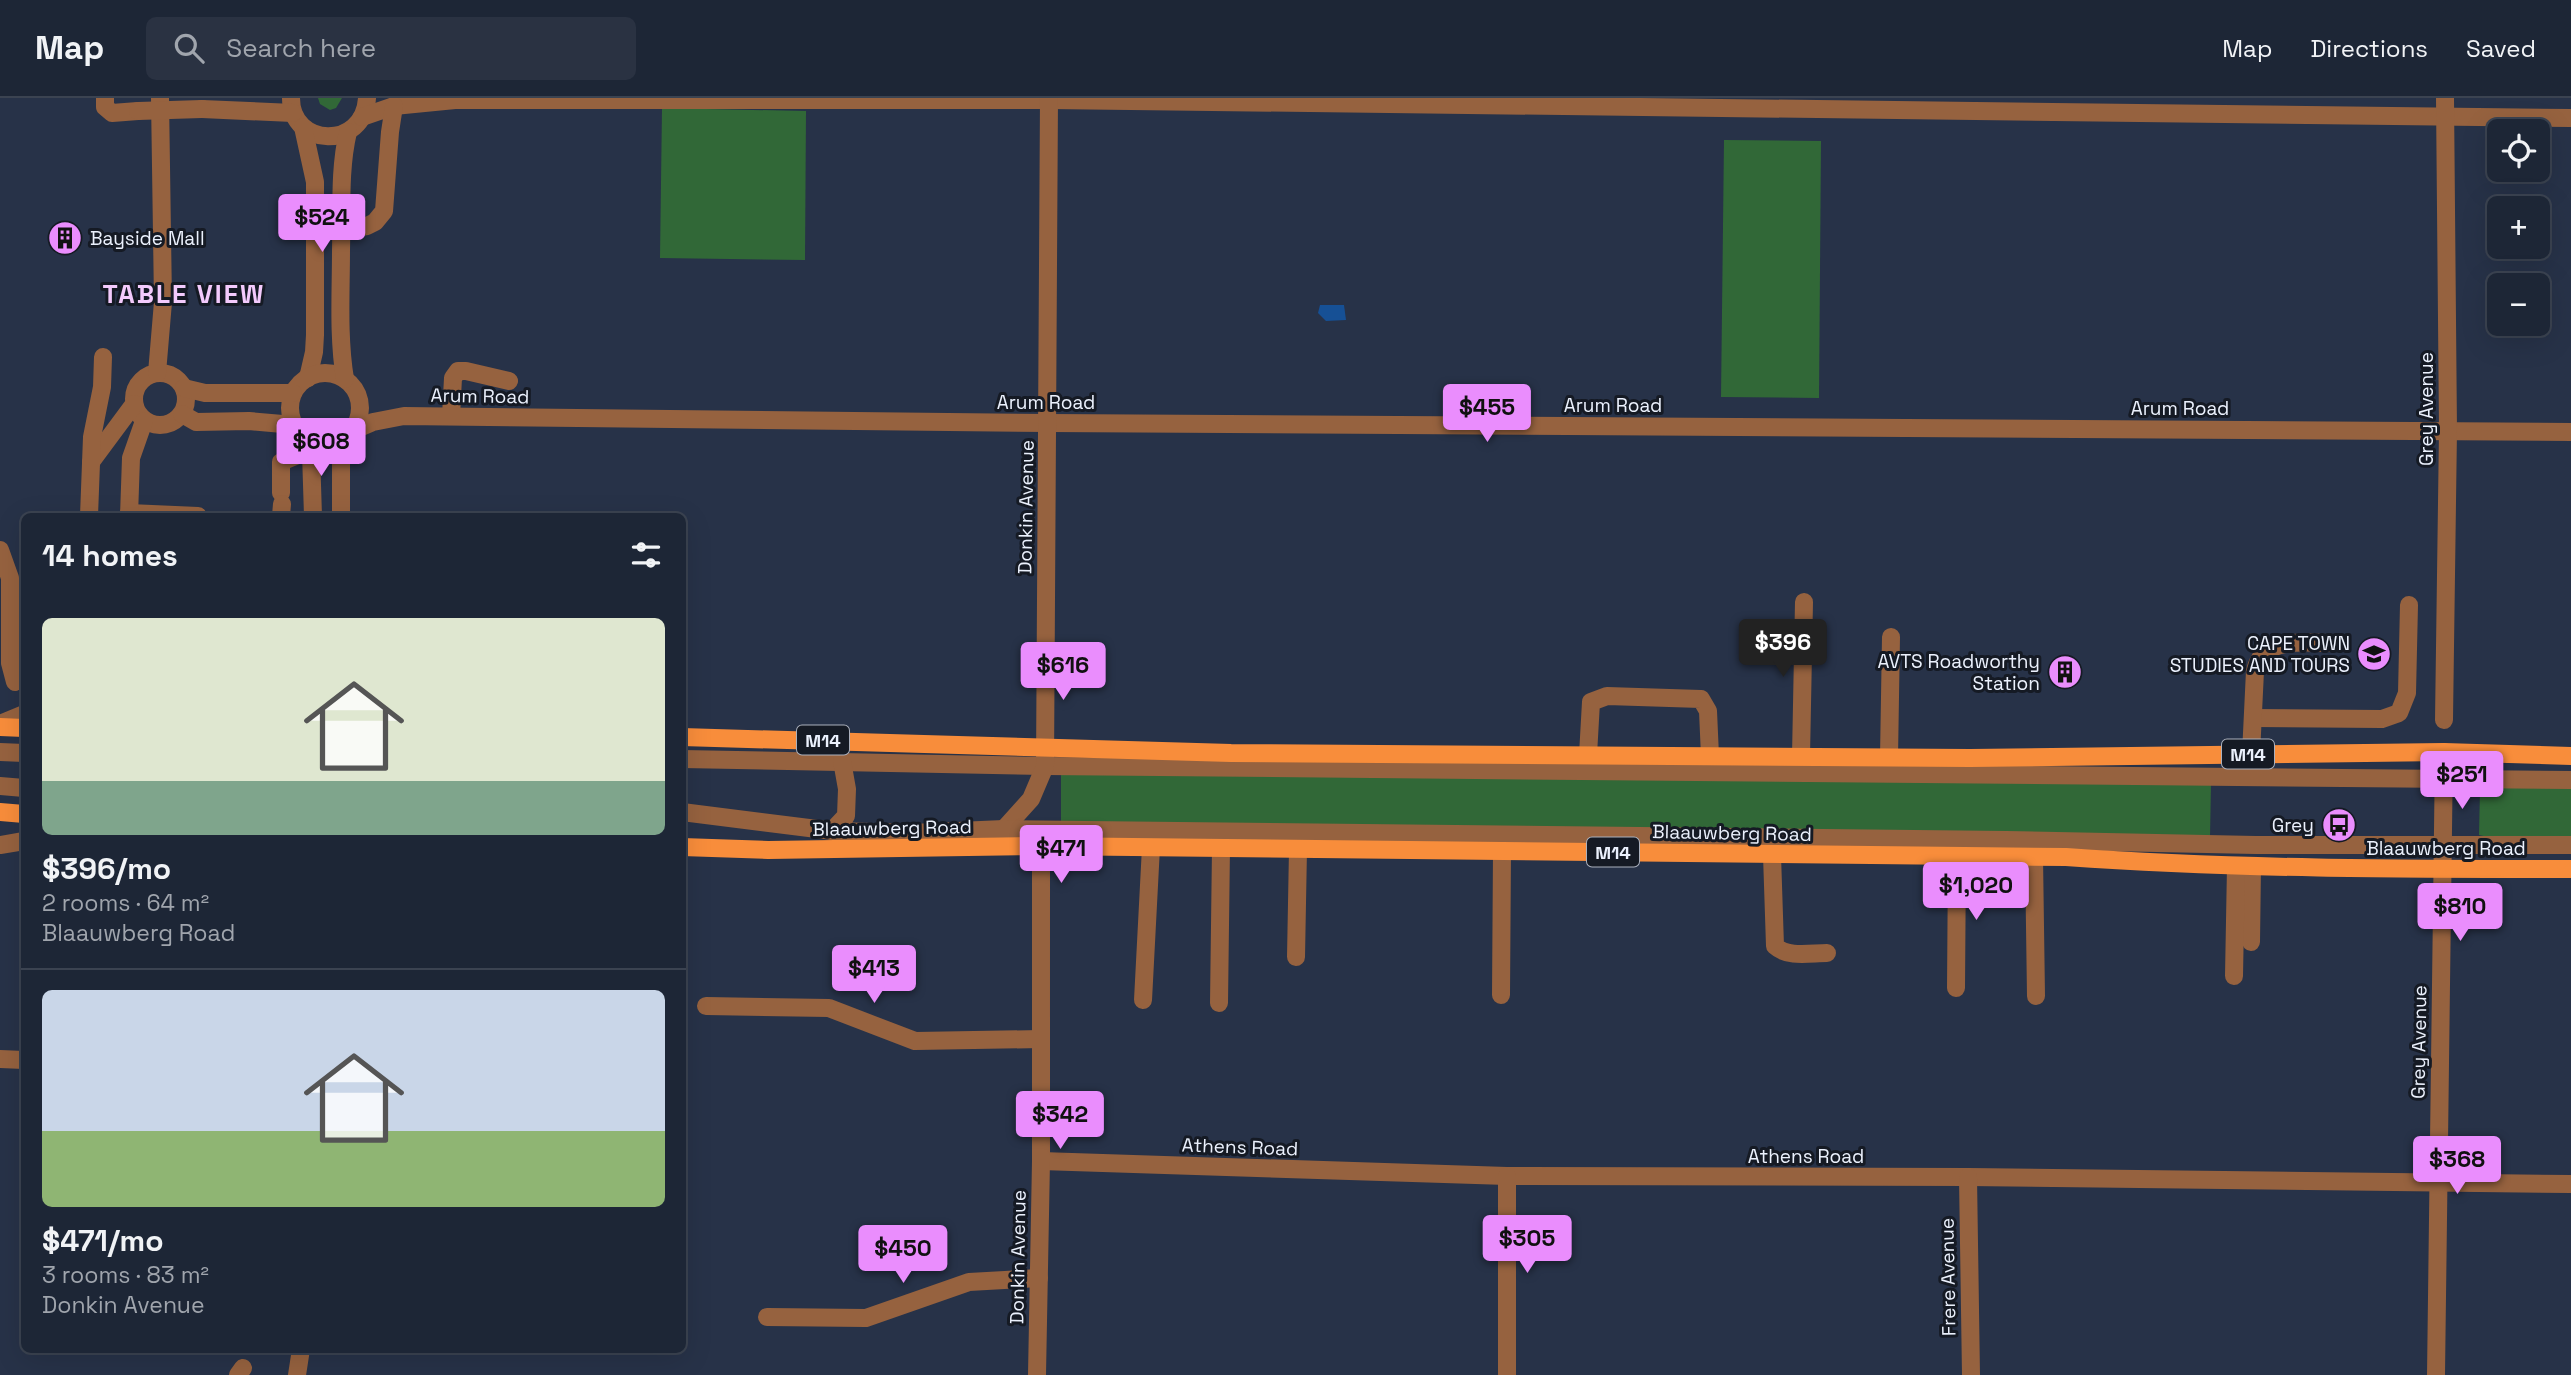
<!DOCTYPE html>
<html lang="en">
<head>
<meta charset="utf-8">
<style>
	:root { --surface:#1d2636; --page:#2a3242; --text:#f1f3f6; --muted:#a0a5ad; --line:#3b4351; --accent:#ea8dfd }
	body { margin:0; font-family:"Space Grotesk",sans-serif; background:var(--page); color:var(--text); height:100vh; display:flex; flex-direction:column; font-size:26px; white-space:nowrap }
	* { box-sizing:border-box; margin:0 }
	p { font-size:23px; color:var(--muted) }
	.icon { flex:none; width:38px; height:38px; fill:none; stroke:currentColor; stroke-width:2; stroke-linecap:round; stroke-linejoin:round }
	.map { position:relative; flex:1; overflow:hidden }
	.sheet { position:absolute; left:21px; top:415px; width:665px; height:840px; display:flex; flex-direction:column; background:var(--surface); border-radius:10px; box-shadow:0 7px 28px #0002,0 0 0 2px var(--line) }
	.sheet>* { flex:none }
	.controls { position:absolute; left:2487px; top:21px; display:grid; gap:14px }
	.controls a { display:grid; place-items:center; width:63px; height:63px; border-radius:10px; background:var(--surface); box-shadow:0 7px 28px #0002,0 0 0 2px var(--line); font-size:35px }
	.price { position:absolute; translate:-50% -60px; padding:0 16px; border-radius:7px; background:var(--accent); color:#111; font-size:23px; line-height:46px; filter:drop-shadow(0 2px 4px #0008) }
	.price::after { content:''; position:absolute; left:50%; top:42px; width:21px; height:16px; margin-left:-10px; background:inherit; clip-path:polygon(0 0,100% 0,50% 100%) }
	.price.active { background:#222; color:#fff }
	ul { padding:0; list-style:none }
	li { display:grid; align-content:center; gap:14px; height:371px; padding:0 21px }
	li+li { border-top:2px solid var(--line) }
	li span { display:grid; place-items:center; height:217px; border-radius:10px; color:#555 }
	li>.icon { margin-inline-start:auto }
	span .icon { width:126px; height:126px; fill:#fffc; stroke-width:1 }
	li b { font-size:30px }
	h2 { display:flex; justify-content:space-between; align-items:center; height:84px; padding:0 21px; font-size:30px }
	header { display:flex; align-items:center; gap:42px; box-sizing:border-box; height:98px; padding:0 35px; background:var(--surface); border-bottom:2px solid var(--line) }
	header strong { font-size:33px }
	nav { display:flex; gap:38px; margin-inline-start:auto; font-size:24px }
	.search { width:490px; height:63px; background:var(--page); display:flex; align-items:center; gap:18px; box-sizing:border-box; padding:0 24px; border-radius:10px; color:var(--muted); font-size:26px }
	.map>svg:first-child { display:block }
	.green { fill:#316837 }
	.water { fill:#165095 }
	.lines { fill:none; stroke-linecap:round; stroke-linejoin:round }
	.minor { stroke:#96623f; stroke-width:18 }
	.major { stroke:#f88d3b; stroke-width:18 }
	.minor-bridge { stroke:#96623f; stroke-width:18 }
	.labels { text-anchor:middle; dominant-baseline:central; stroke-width:6; stroke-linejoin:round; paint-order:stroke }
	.shield { fill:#151a24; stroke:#abb0bc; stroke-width:2 }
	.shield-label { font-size:18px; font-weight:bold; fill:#ebf1fd }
	.poi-label { font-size:19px; fill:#ebf1fd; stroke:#151a24; text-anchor:end }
	.street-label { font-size:19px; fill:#ebf1fd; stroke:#151a24 }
	.district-label { font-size:26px; font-weight:bold; letter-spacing:2px; fill:#f3cafc; stroke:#151a24 }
</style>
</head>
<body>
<header>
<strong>Map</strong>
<div class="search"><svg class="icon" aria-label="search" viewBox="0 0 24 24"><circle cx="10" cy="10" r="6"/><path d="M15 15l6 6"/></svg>Search here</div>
<nav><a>Map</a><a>Directions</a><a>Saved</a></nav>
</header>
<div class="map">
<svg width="2571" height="1277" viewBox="0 0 2571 1277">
	<rect width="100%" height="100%" fill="#273248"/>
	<g class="green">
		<polygon points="318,0 342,0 336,10 330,12 320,6"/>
		<polygon points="662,10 806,13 805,162 660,160"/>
		<polygon points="1724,42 1821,43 1819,300 1721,299"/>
		<polygon points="1061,668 2211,686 2210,739 1061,732"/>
		<polygon points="2497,687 2571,688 2571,742 2497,741 2479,737 2480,692"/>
	</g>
	<polygon class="water" points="1320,207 1344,207 1346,222 1326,223 1318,215"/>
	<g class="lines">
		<g class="minor">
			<polyline points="105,0 105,9 112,15 138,13"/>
			<path d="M291 0C291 50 364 52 367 0"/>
			<polyline points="202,11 293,15"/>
			<polyline points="362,19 394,8 455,2 1049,2 2571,20"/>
			<polyline points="303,29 315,84 315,237 314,254 308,280"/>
			<polyline points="341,132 367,128 375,124 384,113 390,34 394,8"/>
			<circle cx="160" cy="301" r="26"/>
			<circle cx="325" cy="310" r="35"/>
			<polyline points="157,275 163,204 160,0"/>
			<path d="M345 281C338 238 341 195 341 152 342 112 339 72 348 34"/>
			<polyline points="184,290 205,295 293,295"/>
			<polyline points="182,316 196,324 249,323 294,327"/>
			<polyline points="451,318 453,280 458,273 466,273 509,283"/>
			<polyline points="352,333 373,324 404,318 1048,325 2571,334"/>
			<polyline points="305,339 311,355 313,418"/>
			<polyline points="91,364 134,306"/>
			<polyline points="281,395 281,364 310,352"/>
			<polyline points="129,415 198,418"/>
			<polyline points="89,418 92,339 102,289 103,259"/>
			<polyline points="129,418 131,360 144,323"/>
			<polyline points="281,418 282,406"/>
			<polyline points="341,418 341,342"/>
			<polyline points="0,452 10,480 10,565 15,584"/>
			<polyline points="2253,620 2382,621 2399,615 2407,595 2409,507"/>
			<polyline points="2444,622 2448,332 2445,0"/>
			<polyline points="0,626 24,616"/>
			<polyline points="0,654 24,655"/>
			<path d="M2251 656 2255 573C2263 536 2307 546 2337 545"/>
			<polyline points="1588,657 1591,604 1607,598 1701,601 1708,613 1710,658"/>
			<polyline points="1801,658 1804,504"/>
			<polyline points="1889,659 1891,539"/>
			<polyline points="682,661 1045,668 2571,682"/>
			<polyline points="0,688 24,690"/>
			<polyline points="682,714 841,734"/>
			<polyline points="1004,731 1031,701 1045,668 1049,0"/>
			<polyline points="832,733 912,735 1004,731 2006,742 2256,747 2571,747"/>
			<polyline points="832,733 846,718 847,691 842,663"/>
			<polyline points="0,747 24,743"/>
			<path d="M1772 757 1775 848C1788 860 1810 855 1827 855"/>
			<polyline points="2034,759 2036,898"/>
			<polyline points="2251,844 2252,768"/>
			<polyline points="1296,859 1298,751"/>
			<polyline points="2234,878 2236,768"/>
			<polyline points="1956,890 1957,758"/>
			<polyline points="1501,897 1502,753"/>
			<polyline points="1143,902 1151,749"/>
			<polyline points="1219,905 1221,750"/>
			<polyline points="706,908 829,910 915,943 1041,941"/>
			<polyline points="0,961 24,962"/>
			<polyline points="1041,1063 1507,1078 1968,1079 2571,1086"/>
			<polyline points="1507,1078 1507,1277"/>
			<polyline points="1968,1079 1971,1277"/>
			<polyline points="767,1219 866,1220 969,1184 1039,1180"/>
			<polyline points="238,1277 243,1270"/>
			<polyline points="297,1277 301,1251"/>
			<polyline points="1037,1277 1041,1063 1041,748"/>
			<polyline points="2436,1277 2444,654"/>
		</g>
		<g class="major">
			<polyline points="0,629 24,630"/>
			<polyline points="682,639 1231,655 1970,660 2444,654 2571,658"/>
			<polyline points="0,714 24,716"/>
			<path d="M682 749 768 752 1041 748 2066 759C2234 771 2402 771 2571 771"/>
		</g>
		<polyline class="minor-bridge" points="138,13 202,11"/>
	</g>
	<defs>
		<g id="building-disc" transform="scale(1.75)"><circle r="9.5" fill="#ea8dfd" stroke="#151a24"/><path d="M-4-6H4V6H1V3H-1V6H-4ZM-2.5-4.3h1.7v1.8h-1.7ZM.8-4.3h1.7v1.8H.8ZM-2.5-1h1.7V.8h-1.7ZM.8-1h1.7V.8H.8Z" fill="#111"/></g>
		<g id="school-disc" transform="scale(1.75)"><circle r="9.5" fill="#ea8dfd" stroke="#151a24"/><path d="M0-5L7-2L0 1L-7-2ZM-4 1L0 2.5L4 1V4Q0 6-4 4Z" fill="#111"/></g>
		<g id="bus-disc" transform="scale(1.75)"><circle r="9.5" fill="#ea8dfd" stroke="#151a24"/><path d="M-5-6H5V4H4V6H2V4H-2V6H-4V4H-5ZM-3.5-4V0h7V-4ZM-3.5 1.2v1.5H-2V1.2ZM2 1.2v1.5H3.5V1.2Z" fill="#111"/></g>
	</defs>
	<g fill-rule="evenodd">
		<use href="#building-disc" x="65" y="140"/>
		<use href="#school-disc" x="2374" y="556"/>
		<use href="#building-disc" x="2065" y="574"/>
		<use href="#bus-disc" x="2339" y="727"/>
	</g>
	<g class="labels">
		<g class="shield">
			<rect x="797" y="627.5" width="52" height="29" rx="5"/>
			<rect x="2222" y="641.5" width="52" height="29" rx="5"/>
			<rect x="1587" y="739.5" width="52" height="29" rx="5"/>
		</g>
		<g class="shield-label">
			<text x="823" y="642">M14</text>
			<text x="2248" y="656">M14</text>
			<text x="1613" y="754">M14</text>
		</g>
		<g class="poi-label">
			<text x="90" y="140" text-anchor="start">Bayside Mall</text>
			<text x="2350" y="545">CAPE TOWN<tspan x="2350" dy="22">STUDIES AND TOURS</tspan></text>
			<text x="2040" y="563">AVTS Roadworthy<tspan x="2040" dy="22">Station</tspan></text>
			<text x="2314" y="727">Grey</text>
		</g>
		<g class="street-label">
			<text transform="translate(480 298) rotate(1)">Arum Road</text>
			<text x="1046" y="304">Arum Road</text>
			<text x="1613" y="307">Arum Road</text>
			<text x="2180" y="310">Arum Road</text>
			<text transform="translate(2426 311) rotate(-90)">Grey Avenue</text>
			<text transform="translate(1026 409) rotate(-89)">Donkin Avenue</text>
			<text transform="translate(892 730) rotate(-1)">Blaauwberg Road</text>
			<text transform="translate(1732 735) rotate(1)">Blaauwberg Road</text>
			<text x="2446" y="750">Blaauwberg Road</text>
			<text transform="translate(2419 944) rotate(-89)">Grey Avenue</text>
			<text transform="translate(1240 1049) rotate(2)">Athens Road</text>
			<text x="1806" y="1058">Athens Road</text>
			<text transform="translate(1018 1159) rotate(-89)">Donkin Avenue</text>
			<text transform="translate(1948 1179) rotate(-91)">Frere Avenue</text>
		</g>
		<g class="district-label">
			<text x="184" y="196">TABLE VIEW</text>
		</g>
	</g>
</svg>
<div class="controls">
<a><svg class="icon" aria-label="locate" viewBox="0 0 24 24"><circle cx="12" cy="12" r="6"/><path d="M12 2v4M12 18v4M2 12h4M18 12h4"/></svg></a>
<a>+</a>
<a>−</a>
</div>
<b class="price" style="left:322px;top:156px">$524</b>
<b class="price" style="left:1487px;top:346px">$455</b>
<b class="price" style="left:321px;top:380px">$608</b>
<b class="price active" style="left:1783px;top:581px">$396</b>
<b class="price" style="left:1063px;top:604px">$616</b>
<b class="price" style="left:2462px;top:713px">$251</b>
<b class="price" style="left:1061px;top:787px">$471</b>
<b class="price" style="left:1976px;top:824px">$1,020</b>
<b class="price" style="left:2460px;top:845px">$810</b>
<b class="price" style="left:874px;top:907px">$413</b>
<b class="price" style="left:1060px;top:1053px">$342</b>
<b class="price" style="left:2457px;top:1098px">$368</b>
<b class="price" style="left:1527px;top:1177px">$305</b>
<b class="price" style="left:903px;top:1187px">$450</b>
<section class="sheet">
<h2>14 homes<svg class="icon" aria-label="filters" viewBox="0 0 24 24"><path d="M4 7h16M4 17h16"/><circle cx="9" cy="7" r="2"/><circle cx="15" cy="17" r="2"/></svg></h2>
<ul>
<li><span style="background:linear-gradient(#dfe7d0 75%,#7fa58c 0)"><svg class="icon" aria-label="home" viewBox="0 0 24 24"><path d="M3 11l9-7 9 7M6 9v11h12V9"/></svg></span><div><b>$396/mo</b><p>2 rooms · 64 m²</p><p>Blaauwberg Road</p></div></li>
<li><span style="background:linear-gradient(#c9d6e8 65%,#8fb573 0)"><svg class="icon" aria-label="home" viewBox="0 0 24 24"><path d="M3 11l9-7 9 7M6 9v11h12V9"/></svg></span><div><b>$471/mo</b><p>3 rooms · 83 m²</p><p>Donkin Avenue</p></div></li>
</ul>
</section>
</div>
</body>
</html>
